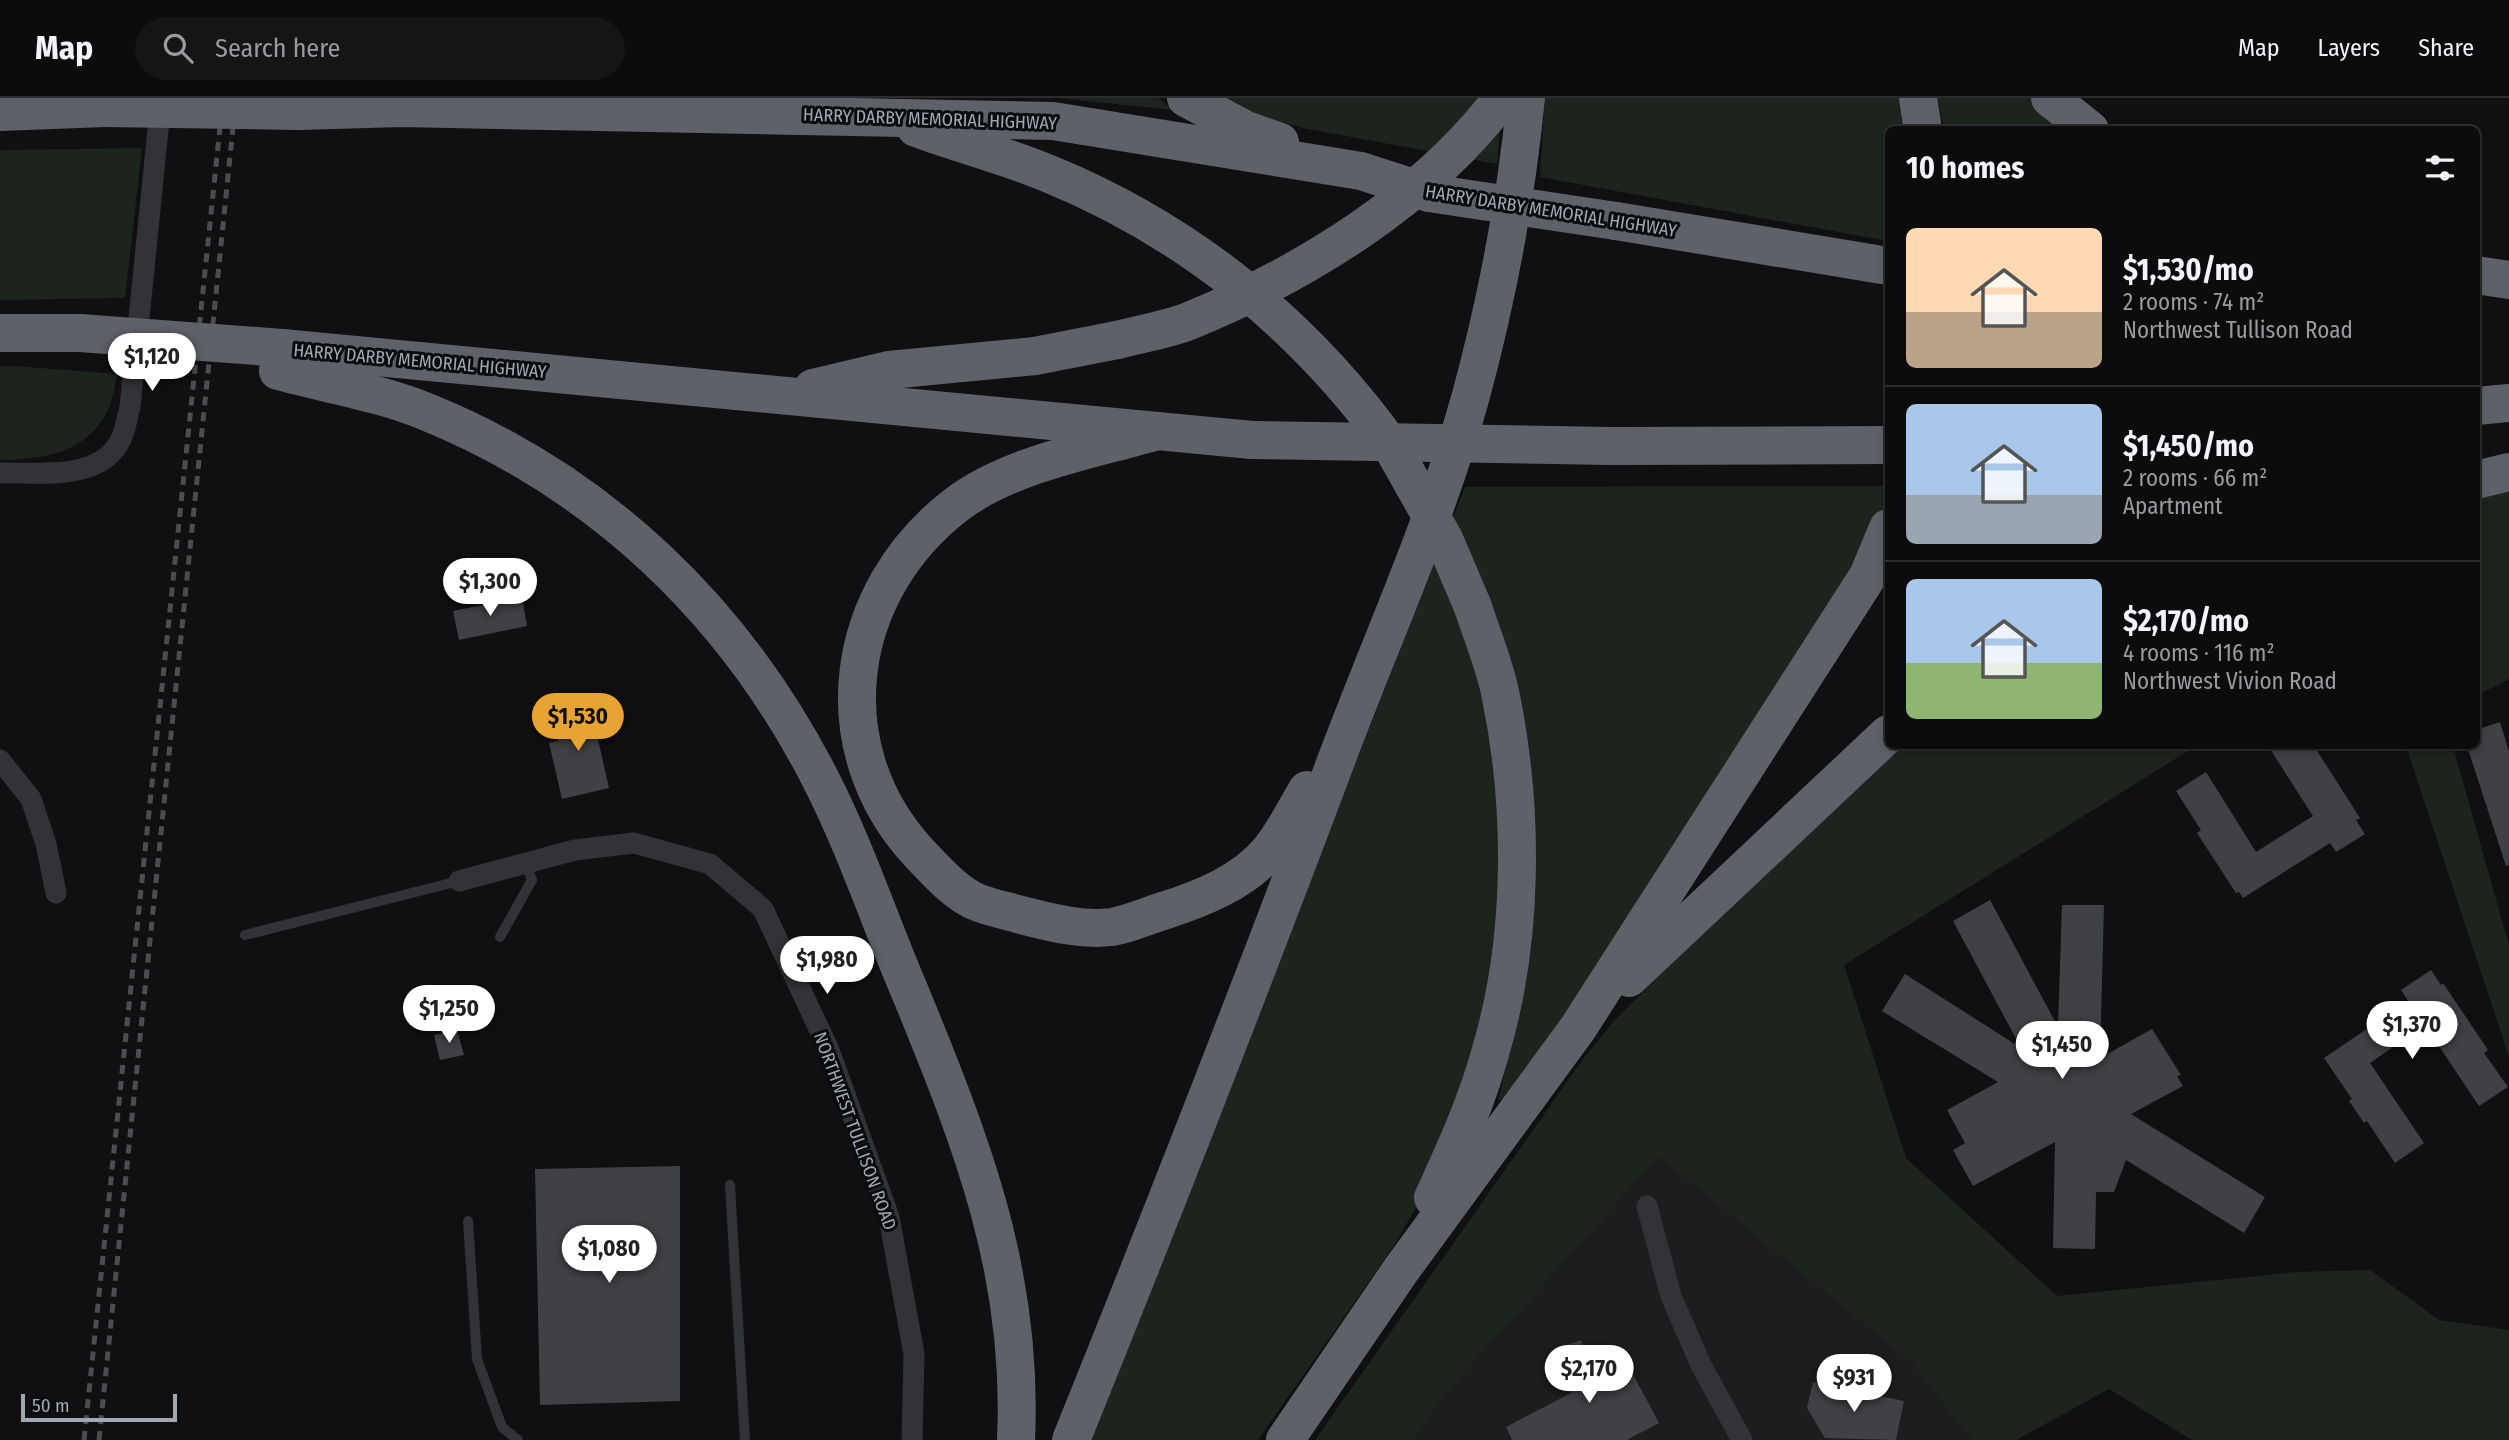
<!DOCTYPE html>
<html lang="en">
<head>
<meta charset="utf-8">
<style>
	:root { --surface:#0c0c0e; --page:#151517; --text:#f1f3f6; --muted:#9a9b9e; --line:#2c2c2e; --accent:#e7a433 }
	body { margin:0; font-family:"Fira Sans Condensed",sans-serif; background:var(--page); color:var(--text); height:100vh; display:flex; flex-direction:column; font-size:26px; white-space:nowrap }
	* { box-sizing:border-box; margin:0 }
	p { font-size:23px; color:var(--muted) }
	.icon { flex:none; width:38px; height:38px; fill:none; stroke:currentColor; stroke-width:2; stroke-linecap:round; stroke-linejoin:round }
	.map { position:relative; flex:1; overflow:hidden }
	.sheet { position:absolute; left:1885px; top:28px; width:595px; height:623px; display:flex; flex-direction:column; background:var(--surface); border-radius:10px; box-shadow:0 4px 10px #0003,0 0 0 2px var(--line) }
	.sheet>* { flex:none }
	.scale { position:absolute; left:21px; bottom:18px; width:156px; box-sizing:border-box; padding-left:7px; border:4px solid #a2a8b2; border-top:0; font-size:19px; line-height:24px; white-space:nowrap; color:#a2a8b2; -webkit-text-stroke:5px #0b0c0d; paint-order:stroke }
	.price { position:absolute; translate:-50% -60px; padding:0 16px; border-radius:24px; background:#fff; color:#222; font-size:23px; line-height:46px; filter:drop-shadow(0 2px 4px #0008) }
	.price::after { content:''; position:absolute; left:50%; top:42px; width:21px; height:16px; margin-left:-10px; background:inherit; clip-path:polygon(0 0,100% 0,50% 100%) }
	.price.current { background:var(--accent); color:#111 }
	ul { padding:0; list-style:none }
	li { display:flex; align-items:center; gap:21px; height:175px; padding:0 21px }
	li+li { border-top:2px solid var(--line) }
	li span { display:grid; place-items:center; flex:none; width:196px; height:140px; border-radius:10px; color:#555 }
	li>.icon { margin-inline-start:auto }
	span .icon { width:84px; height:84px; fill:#fffc; stroke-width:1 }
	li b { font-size:30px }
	h2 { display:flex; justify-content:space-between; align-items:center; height:84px; padding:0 21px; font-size:30px }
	header { display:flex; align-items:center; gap:42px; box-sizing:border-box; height:98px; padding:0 35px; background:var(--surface); border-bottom:2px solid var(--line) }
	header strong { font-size:33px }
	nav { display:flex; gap:38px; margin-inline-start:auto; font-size:24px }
	.search { width:490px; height:63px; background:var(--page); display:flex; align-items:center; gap:18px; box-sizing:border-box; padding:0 24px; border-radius:38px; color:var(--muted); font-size:26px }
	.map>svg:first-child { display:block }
	.built { fill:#1d1d1f }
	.green { fill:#1d241e }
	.building { fill:#3f4145 }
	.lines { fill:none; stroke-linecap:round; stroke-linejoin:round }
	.service { stroke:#323337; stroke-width:10 }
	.minor { stroke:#323337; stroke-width:21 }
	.motorway { stroke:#5e6167; stroke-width:38 }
	.rail { stroke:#4b4d51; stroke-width:5; stroke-dasharray:9 7; stroke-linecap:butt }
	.motorway-bridge { stroke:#5e6167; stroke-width:38 }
	.labels { text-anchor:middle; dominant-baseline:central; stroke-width:6; stroke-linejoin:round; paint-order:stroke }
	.street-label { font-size:18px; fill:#a2a8b2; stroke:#0b0c0d }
</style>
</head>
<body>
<header>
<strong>Map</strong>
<div class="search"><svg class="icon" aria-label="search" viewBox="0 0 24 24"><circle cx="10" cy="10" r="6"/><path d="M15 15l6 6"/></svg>Search here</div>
<nav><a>Map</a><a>Layers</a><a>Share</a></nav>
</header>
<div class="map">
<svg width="2509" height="1342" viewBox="0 0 2509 1342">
	<rect width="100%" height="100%" fill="#101012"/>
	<polygon class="built" points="1659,1057 1918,1270 1971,1342 1414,1342 1448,1293"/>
	<g class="green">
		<polygon points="1058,0 1158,0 1174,12"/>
		<polygon points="1212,0 1503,0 1497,66 1303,30 1271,22"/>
		<polygon points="1545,0 1909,0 1916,31 1888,32 1888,143 1540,79"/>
		<polygon points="1937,0 2032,0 2071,31 1944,31"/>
		<polygon points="142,50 125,200 0,202 0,52"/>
		<path d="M0 268H13L118 276C114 289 112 306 105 318 81 357 41 361 0 362Z"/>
		<polygon points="2509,382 2509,581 2476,598 2476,391"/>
		<polygon points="1888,388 1888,407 1876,441 1508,1002 1498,1002 1521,912 1532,792 1466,518 1501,678 1496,888 1421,1101 1393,1149 1258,1342 1088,1342 1465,389"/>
		<polygon points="1890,648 2196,648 1844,867 1906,1060 2057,1198 2297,1174 2370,1172 2439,1222 2509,1232 2509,1342 2192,1342 2109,1291 2016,1342 1971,1342 1914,1267 1659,1058 1448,1293 1414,1342 1315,1342 1583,961 1613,924"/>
		<polygon points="2406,648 2453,648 2509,848 2509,959"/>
	</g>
	<g class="building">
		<polygon points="522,499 527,528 459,542 453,513"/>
		<polygon points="590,606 609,690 562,701 549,645 558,643 552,615"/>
		<polygon points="2500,624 2509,654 2509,767 2506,768 2467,648 2476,648 2476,632"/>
		<polygon points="2268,648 2314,648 2360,720 2356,722 2365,736 2336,754 2330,745 2243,800 2239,794 2236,795 2197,735 2201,732 2176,693 2206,674 2256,754 2313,718"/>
		<polygon points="1990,802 2058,929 2062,807 2104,807 2100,960 2152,931 2181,977 2177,978 2183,988 2131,1016 2265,1099 2244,1135 2126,1062 2114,1094 2096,1094 2095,1151 2053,1150 2055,1044 1973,1088 1953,1052 1965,1045 1947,1012 1998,984 1882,913 1905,876 2021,950 1953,823"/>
		<polygon points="2431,872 2441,887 2443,885 2488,952 2484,955 2508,989 2479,1008 2425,927 2370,965 2424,1045 2395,1065 2367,1023 2364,1025 2349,1003 2352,1001 2324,960 2408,903 2401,892"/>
		<polygon points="457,932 464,957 440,962 434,937"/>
		<polygon points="680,1068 680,1303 540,1307 535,1071"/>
		<polygon points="1581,1242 1596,1282 1627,1265 1659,1325 1627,1342 1512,1342 1506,1329 1571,1295 1554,1252"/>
		<polygon points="1813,1284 1904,1303 1896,1342 1825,1340 1807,1310"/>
	</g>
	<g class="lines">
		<g class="service">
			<polyline points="245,837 459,783"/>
			<polyline points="500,839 532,782 526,766"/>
			<polyline points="730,1087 745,1342"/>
			<polyline points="468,1123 477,1261 502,1329 518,1342"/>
		</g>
		<g class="minor">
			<path d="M0 375C38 374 101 384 121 341 126 331 127 319 130 309L161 2"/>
			<polyline points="0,662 31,701 46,746 56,795"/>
			<polyline points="459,783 575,752 634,745 710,766 763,811 829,952 889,1119 914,1256 912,1342"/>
			<polyline points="1647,1108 1671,1198 1701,1267 1742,1342"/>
		</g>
		<g class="motorway">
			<polyline points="1186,0 1246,32 1280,44"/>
			<polyline points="1918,0 1923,32"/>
			<polyline points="2050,0 2090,32"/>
			<polyline points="299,13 401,10 1053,23 1361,73 1429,95"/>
			<polyline points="0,14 105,10"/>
			<path d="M916 30C959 46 1004 57 1047 75 1187 132 1304 226 1392 349"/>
			<polyline points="1616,123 1888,168"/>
			<polyline points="2476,177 2509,182"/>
			<polyline points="0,235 80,235"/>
			<polyline points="282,250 1252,342"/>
			<path d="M278 273C326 286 382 295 427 314 601 385 735 514 820 680 855 748 880 824 910 894 972 1045 1024 1176 1016 1342"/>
			<polyline points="813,290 889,272 1035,258 1117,242"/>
			<polyline points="2476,308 2509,305"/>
			<path d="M1157 333C1093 352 1009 366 956 407 844 493 821 648 918 754 934 771 957 797 979 805 993 810 1007 813 1021 817 1049 824 1082 833 1112 829 1129 826 1147 818 1163 813 1201 801 1244 784 1270 752 1284 735 1295 712 1307 692"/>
			<polyline points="1611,348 1888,347"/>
			<polyline points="2476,382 2509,374"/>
			<polyline points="1629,880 1888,636"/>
			<path d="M1433 1100C1455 1052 1477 1004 1491 952 1524 840 1524 709 1500 594 1494 566 1482 537 1473 509"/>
			<path d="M1071 1342C1162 1117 1250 891 1336 663 1381 543 1435 425 1470 301 1497 202 1516 102 1526 0"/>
			<polyline points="1285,1342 1401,1172 1578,930 1868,478 1888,430"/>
		</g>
		<g class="rail">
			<polyline points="84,1342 223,0"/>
			<polyline points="99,1342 236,0"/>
		</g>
		<g class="motorway-bridge">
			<polyline points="105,10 299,13"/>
			<polyline points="1429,95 1616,123"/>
			<polyline points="80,235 282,250"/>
			<path d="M1117 242C1140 236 1166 232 1189 223 1304 176 1426 101 1502 0"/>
			<polyline points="1252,342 1611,348"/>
			<polyline points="1392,349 1444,441 1473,509"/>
		</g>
	</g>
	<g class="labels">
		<g class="street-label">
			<text transform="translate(930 21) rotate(2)">HARRY DARBY MEMORIAL HIGHWAY</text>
			<text transform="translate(1551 113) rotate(9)">HARRY DARBY MEMORIAL HIGHWAY</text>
			<text transform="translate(420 263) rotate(5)">HARRY DARBY MEMORIAL HIGHWAY</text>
			<text transform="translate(855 1033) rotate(70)">NORTHWEST TULLISON ROAD</text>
		</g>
	</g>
</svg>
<div class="scale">50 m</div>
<b class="price" style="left:152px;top:295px">$1,120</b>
<b class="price" style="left:490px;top:520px">$1,300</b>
<b class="price current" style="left:578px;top:655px">$1,530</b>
<b class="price" style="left:827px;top:898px">$1,980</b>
<b class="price" style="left:449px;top:947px">$1,250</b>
<b class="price" style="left:2412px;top:963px">$1,370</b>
<b class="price" style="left:2062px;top:983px">$1,450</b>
<b class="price" style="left:609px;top:1187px">$1,080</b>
<b class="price" style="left:1589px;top:1307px">$2,170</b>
<b class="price" style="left:1854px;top:1316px">$931</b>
<section class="sheet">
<h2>10 homes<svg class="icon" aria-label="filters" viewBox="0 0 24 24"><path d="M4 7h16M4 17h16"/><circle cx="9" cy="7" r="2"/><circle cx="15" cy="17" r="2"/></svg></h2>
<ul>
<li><span style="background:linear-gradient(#ffd9b3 60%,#b9a48a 0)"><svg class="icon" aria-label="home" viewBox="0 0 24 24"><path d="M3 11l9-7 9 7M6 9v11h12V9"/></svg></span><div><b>$1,530/mo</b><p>2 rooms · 74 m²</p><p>Northwest Tullison Road</p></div></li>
<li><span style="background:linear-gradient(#a9c7e8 65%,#9aa5b1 0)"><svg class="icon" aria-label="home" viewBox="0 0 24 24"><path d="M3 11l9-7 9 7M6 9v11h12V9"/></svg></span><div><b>$1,450/mo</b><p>2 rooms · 66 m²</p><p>Apartment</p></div></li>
<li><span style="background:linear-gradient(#a9c7e8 60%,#8fb573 0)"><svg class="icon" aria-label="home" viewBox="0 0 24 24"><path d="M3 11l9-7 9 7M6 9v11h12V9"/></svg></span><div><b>$2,170/mo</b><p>4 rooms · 116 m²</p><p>Northwest Vivion Road</p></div></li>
</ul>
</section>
</div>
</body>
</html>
